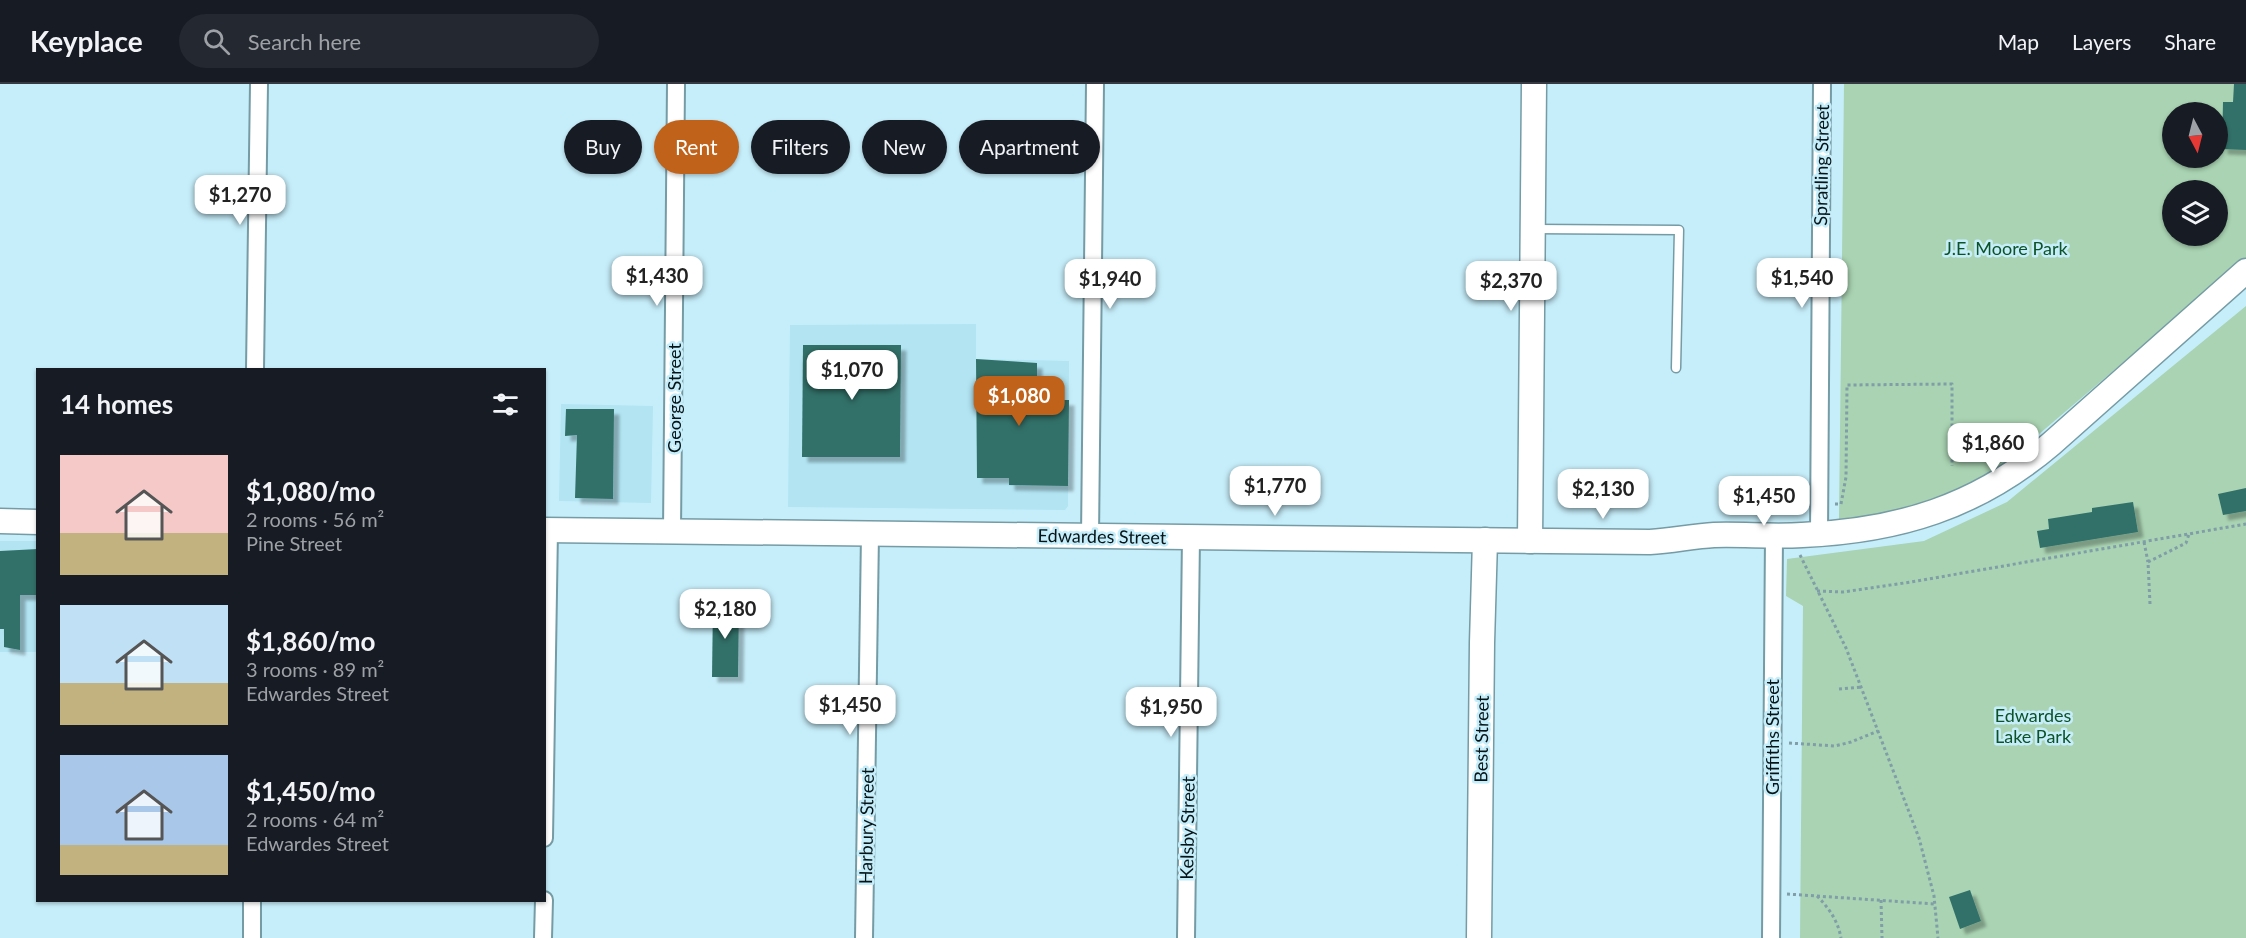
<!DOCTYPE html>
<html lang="en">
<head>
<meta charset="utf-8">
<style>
	:root { --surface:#171b24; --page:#242831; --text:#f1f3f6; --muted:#9ea1a6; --line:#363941; --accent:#c1621a }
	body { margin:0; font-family:Lato,sans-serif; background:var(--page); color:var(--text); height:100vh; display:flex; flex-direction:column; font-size:22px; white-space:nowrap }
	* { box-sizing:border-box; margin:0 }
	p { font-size:20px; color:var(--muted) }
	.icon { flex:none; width:33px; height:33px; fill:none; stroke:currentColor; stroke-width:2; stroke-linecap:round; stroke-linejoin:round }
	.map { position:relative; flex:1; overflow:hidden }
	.panel { position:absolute; left:36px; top:284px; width:510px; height:534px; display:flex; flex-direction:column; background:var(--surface); border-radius:0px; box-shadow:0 2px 4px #0004 }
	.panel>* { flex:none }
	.banner { position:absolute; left:564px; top:36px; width:570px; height:54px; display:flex; gap:12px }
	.needle { width:39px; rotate:173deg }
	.buttons { position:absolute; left:2162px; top:18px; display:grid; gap:12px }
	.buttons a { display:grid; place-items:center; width:66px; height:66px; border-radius:50%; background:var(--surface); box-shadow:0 2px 4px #0004; font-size:30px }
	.price { position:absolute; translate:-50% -51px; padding:0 14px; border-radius:12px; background:#fff; color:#222; font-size:20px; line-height:39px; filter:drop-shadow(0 2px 3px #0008) }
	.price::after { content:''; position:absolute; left:50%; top:36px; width:18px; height:14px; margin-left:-9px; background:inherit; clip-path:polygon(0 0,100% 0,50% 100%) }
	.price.selected { background:var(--accent); color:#fff }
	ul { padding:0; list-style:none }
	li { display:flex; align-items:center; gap:18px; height:150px; padding:0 24px }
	li span { display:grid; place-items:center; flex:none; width:168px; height:120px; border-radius:0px; color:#555 }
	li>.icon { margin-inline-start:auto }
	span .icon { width:72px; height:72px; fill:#fffc; stroke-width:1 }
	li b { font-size:26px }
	h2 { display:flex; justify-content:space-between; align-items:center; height:72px; padding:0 24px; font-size:26px }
	.pill { padding:0 21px; border-radius:27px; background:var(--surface); box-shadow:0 2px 4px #0004; font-size:21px; line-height:54px }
	.pill.selected { background:var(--accent); color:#fff }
	header { display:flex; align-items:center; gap:36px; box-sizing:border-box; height:84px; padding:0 30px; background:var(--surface); border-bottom:2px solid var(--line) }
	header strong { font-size:28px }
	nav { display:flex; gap:33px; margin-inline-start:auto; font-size:21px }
	.search { width:420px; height:54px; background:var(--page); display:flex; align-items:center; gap:15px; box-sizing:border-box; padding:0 21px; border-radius:33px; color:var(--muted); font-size:22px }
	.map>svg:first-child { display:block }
	.built { fill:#b2e4f2 }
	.green { fill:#a9d3b2; fill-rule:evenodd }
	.building { fill:#327169; filter:url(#shadow) }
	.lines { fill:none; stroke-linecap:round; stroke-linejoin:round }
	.lane-casing { stroke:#759ba5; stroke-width:11 }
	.street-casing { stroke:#759ba5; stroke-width:20 }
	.secondary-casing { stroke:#759ba5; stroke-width:27 }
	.path { stroke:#7f9ea7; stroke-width:3; stroke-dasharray:3 3; stroke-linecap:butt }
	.lane { stroke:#fff; stroke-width:8 }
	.street { stroke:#fff; stroke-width:16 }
	.secondary { stroke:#fff; stroke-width:24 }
	.labels { text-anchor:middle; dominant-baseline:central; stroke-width:5; stroke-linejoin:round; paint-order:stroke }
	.street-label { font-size:18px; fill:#061418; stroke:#c6eefa }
	.park-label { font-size:18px; fill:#0d5227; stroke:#c6eefa }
</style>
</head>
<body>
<header>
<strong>Keyplace</strong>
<div class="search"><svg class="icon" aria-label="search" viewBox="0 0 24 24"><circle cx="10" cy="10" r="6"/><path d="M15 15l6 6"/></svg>Search here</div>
<nav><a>Map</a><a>Layers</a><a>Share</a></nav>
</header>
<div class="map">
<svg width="2246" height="854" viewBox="0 0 2246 854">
	<defs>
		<filter id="shadow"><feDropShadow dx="5.5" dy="5.5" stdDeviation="1.5" flood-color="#0004"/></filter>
	</defs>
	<rect width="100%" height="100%" fill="#c6eefa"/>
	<g class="built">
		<polygon points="976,240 976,275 1069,277 1068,422 1065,426 788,423 790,241"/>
		<polygon points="561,320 653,322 651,419 559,417"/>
		<rect x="0" y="457" width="37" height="111"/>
	</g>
	<g class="green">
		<path d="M1844 0H2246V174L1991 391 1924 425 1839 435ZM2172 28H2217V74H2172ZM2172 106H2217V152H2172Z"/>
		<polygon points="2246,222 2246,854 1800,854 1803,522 1786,512 1787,475 1924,457 2007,418"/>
	</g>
	<g class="building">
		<polygon points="2234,0 2246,0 2246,66 2222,65 2223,18 2233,18"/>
		<polygon points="803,261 901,261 900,373 802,373"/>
		<polygon points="976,275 1037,279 1037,316 1069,316 1068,402 1009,401 1009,394 977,394"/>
		<polygon points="566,325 614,325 613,415 575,414 577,351 565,352"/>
		<polygon points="2246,404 2246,427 2223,431 2218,410"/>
		<polygon points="2133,418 2138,448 2040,464 2037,447 2049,445 2048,435 2092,428 2092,424"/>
		<polygon points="38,465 38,511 20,511 20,566 4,563 4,545 0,545 0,467"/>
		<polygon points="713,519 739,520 738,593 712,593"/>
		<polygon points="1970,806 1981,837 1960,845 1949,813"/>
	</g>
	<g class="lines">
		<g class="lane-casing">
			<polyline id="lane" points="1534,145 1679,146 1676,284"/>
		</g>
		<g class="street-casing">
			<g id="street">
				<polyline points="255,285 259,0"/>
				<polyline points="672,447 676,0"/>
				<polyline points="1819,450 1822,0"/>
				<polyline points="1090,452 1095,0"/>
				<polyline points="544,754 549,446"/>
				<polyline points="252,854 252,816"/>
				<polyline points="543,854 544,816"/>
				<polyline points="864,854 870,450"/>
				<polyline points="1186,854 1191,453"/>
				<polyline points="1771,854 1774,451"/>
			</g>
		</g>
		<g class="secondary-casing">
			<g id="secondary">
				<polyline points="0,437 38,438"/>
				<path d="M544 446 1650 458C1672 457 1693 452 1714 451 1743 450 1773 453 1802 451 1898 447 1977 423 2051 360L2246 187"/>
				<polyline points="1530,457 1534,0"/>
				<polyline points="1479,854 1482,559 1485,456"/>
			</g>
		</g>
		<g class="path">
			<polyline points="1835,420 1841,420 1846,393 1847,301 1952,300 1952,382"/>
			<polyline points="2144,458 2148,478"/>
			<polyline points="1800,471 1846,564 1919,754 1934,812 1938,854"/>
			<polyline points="1817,507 1843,508 1911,498 2246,440"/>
			<polyline points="2150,520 2148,478 2186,459 2189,450"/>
			<polyline points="1839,605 1862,603"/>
			<polyline points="1789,659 1835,662 1851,658 1878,647"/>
			<polyline points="1787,810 1935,820"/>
			<path d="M1817 812C1829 824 1838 837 1841 854"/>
			<polyline points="1881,816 1882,854"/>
		</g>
		<use href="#lane" class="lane"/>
		<use href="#street" class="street"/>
		<use href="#secondary" class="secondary"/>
	</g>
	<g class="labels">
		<g class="street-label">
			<text transform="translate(1821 81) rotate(-89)">Spratling Street</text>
			<text transform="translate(674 314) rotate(-90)">George Street</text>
			<text transform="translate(1102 452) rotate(1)">Edwardes Street</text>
			<text transform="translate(1772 653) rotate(-90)">Griffiths Street</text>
			<text transform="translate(1481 655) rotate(-89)">Best Street</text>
			<text transform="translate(866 742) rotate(-89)">Harbury Street</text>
			<text transform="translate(1187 744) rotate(-89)">Kelsby Street</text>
		</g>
		<g class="park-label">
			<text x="2006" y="164">J.E. Moore Park</text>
			<text x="2033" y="631">Edwardes<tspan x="2033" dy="21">Lake Park</tspan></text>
		</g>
	</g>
</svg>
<div class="buttons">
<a><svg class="needle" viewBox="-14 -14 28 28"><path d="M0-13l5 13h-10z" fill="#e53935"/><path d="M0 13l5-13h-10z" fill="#9ea1a6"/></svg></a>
<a><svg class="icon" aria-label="layers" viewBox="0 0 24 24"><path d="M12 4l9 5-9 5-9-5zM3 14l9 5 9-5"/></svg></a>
</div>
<b class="price" style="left:240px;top:142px">$1,270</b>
<b class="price" style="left:657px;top:223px">$1,430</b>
<b class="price" style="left:1802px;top:225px">$1,540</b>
<b class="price" style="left:1110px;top:226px">$1,940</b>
<b class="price" style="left:1511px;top:228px">$2,370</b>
<b class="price" style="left:852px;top:317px">$1,070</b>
<b class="price selected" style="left:1019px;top:343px">$1,080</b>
<b class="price" style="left:1993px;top:390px">$1,860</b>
<b class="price" style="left:1275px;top:433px">$1,770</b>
<b class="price" style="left:1603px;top:436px">$2,130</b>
<b class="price" style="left:1764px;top:443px">$1,450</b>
<b class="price" style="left:725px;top:556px">$2,180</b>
<b class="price" style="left:850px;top:652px">$1,450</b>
<b class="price" style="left:1171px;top:654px">$1,950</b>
<div class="banner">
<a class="pill">Buy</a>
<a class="pill selected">Rent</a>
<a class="pill">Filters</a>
<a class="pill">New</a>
<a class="pill">Apartment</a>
</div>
<section class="panel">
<h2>14 homes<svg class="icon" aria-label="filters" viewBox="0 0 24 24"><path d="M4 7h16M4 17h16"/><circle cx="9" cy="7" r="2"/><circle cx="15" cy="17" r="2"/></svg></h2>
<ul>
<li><span style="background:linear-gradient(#f6c9c9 65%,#c2b280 0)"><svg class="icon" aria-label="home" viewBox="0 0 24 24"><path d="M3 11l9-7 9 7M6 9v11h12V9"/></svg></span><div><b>$1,080/mo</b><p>2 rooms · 56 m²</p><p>Pine Street</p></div></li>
<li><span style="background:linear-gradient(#bfe0f5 65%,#c2b280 0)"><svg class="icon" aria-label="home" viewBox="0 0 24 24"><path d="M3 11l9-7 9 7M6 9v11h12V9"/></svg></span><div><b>$1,860/mo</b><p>3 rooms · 89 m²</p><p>Edwardes Street</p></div></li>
<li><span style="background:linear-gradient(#a9c7e8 75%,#c2b280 0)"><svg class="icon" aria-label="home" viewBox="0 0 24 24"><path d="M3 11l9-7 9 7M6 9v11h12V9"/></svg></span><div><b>$1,450/mo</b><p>2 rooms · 64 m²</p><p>Edwardes Street</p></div></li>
</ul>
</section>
</div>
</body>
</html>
